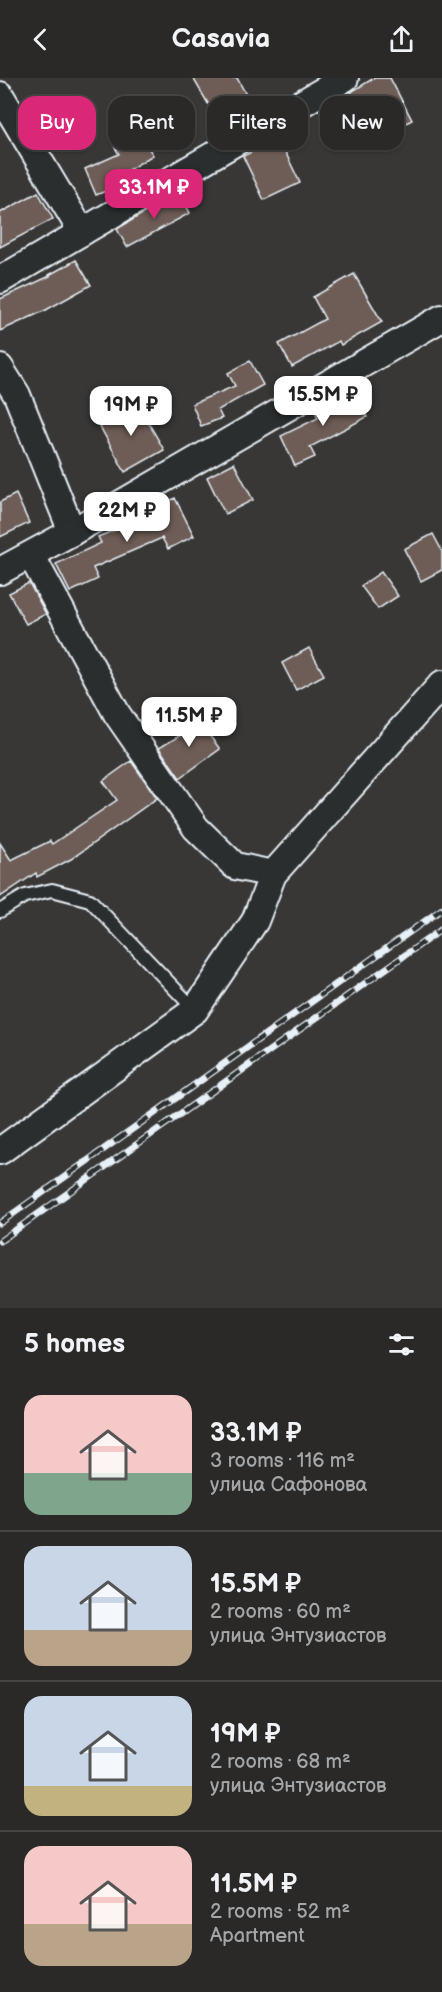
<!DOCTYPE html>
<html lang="en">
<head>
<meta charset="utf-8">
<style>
	:root { --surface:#2a2928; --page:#323130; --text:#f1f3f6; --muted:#a5a6a8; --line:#464545; --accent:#db2777 }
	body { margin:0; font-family:"Balsamiq Sans",sans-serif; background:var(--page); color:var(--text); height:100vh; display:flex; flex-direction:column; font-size:22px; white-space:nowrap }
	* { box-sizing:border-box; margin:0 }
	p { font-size:20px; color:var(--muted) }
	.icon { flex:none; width:33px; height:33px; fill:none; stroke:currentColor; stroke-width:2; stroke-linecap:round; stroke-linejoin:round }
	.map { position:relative; height:1230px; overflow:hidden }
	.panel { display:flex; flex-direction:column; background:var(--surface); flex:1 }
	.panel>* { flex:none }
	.top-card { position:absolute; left:18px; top:18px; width:406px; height:54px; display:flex; gap:12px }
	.price { position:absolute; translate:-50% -51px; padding:0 14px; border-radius:12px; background:#fff; color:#222; font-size:20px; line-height:39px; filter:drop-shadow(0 2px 3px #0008) }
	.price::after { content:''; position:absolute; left:50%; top:36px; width:18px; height:14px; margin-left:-9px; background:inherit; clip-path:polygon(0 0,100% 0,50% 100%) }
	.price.active { background:var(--accent); color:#fff }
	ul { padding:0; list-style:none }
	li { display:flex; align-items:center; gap:18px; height:150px; padding:0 24px }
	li+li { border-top:2px solid var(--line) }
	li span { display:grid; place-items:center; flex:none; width:168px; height:120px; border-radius:18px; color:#555 }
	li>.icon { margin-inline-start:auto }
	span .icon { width:72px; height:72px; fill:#fffc; stroke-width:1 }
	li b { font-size:26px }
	h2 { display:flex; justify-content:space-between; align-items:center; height:72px; padding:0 24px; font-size:26px }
	.chip { padding:0 21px; border-radius:18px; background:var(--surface); box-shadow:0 2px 4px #0004,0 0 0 2px var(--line); font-size:21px; line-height:54px }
	.chip.active { background:var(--accent); color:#fff }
	header { display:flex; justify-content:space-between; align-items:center; height:78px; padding:0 24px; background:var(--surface); font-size:27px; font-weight:700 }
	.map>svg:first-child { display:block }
	.building { fill:#6e5d57; stroke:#e8f1f8; stroke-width:1.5 }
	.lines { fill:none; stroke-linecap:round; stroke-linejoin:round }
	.service-casing { stroke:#e8f1f8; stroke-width:16 }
	.minor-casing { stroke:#e8f1f8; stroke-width:30 }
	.service { stroke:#2a2d2e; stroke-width:12 }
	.minor { stroke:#2a2d2e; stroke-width:26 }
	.rail-casing { stroke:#e8f1f8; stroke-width:7 }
	.rail { stroke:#2a2d2e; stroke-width:4.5; stroke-dasharray:14; stroke-linecap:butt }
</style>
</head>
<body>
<header><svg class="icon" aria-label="back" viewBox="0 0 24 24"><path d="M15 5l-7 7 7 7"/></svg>Casavia<svg class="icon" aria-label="share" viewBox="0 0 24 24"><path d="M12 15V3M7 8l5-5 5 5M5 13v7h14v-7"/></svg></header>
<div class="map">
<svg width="442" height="1230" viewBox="0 0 442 1230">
	<rect width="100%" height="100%" fill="#383736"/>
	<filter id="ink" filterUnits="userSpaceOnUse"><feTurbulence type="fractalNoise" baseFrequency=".0167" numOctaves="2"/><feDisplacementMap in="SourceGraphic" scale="12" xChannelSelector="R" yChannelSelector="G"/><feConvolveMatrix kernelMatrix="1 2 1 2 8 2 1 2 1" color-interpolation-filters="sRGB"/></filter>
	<g filter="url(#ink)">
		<g class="building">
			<polygon points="193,0 237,0 249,22 217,41"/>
			<polygon points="374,0 390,0 412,42 375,61 351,14"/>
			<polygon points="138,54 153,77 115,100 118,108 96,117 85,91 119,76 114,68"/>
			<polygon points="279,61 300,105 264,122 243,78"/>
			<polygon points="38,114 53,141 0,169 0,135"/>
			<polygon points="179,114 190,135 127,169 117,151"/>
			<polygon points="76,182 91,207 46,232 0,253 0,221 50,198 49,197"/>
			<polygon points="354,196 382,244 341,267 339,263 292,289 279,266 325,241 313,219"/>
			<polygon points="250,283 263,307 218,332 222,340 201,348 192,326 235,308 228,295"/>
			<polygon points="354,313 367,339 310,369 315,379 295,388 281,358 318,340 315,333"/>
			<polygon points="136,323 164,372 125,394 98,345"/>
			<polygon points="234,385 253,422 225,436 207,399"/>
			<polygon points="16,416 29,445 0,459 0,424"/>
			<polygon points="175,420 194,458 168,471 162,460 93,490 98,501 70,514 56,486 101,465 98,459 151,437 149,433"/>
			<polygon points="433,456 442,473 442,492 421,503 404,471"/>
			<polygon points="381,494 398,518 378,531 361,508"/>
			<polygon points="29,505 46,536 26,546 9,515"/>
			<polygon points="309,570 324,597 296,612 282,585"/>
			<polygon points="194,638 220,671 180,700 159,670 181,657 177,651"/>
			<polygon points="131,683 157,720 71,781 37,799 36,795 0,819 0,765 11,782 50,763 52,766 117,722 103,703"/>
		</g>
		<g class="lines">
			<g class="service-casing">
				<polyline id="service" points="0,833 25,818 52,812 90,822 195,932"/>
			</g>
			<g class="minor-casing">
				<g id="minor">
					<polyline points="0,17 82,154"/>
					<polyline points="0,202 345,0"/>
					<polyline points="0,290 17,317 72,454"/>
					<polyline points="31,477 117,636 196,750 235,788 273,796"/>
					<polyline points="0,493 72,454 442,240"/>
					<polyline points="0,1073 195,932 255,843 273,796 442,606"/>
				</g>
			</g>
			<use href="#service" class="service"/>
			<use href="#minor" class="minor"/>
			<g class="rail-casing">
				<g id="rail">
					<polyline points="0,1145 442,831"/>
					<polyline points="0,1163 442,851"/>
				</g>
			</g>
			<use href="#rail" class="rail"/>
		</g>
	</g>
</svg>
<b class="price active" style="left:154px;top:142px">33.1M ₽</b>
<b class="price" style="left:323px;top:349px">15.5M ₽</b>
<b class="price" style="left:131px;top:359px">19M ₽</b>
<b class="price" style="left:127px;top:465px">22M ₽</b>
<b class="price" style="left:189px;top:670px">11.5M ₽</b>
<div class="top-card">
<a class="chip active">Buy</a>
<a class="chip">Rent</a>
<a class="chip">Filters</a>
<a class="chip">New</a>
</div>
</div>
<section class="panel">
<h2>5 homes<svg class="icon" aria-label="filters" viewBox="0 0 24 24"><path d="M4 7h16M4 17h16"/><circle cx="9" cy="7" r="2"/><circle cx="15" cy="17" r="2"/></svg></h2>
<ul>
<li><span style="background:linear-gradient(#f6c9c9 65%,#7fa58c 0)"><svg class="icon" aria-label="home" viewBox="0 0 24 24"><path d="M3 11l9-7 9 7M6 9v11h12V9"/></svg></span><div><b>33.1M ₽</b><p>3 rooms · 116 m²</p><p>улица Сафонова</p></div></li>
<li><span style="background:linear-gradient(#c9d6e8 70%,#b9a48a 0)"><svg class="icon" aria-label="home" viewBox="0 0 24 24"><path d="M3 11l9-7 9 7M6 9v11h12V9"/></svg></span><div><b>15.5M ₽</b><p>2 rooms · 60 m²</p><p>улица Энтузиастов</p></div></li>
<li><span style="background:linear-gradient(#c9d6e8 75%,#c2b280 0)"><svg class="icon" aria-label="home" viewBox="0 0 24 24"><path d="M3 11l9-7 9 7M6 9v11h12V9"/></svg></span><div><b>19M ₽</b><p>2 rooms · 68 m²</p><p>улица Энтузиастов</p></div></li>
<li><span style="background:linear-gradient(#f6c9c9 65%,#b9a48a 0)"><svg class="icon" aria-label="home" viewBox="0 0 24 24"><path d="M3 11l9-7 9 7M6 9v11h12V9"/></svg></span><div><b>11.5M ₽</b><p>2 rooms · 52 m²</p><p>Apartment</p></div></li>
</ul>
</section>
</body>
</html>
